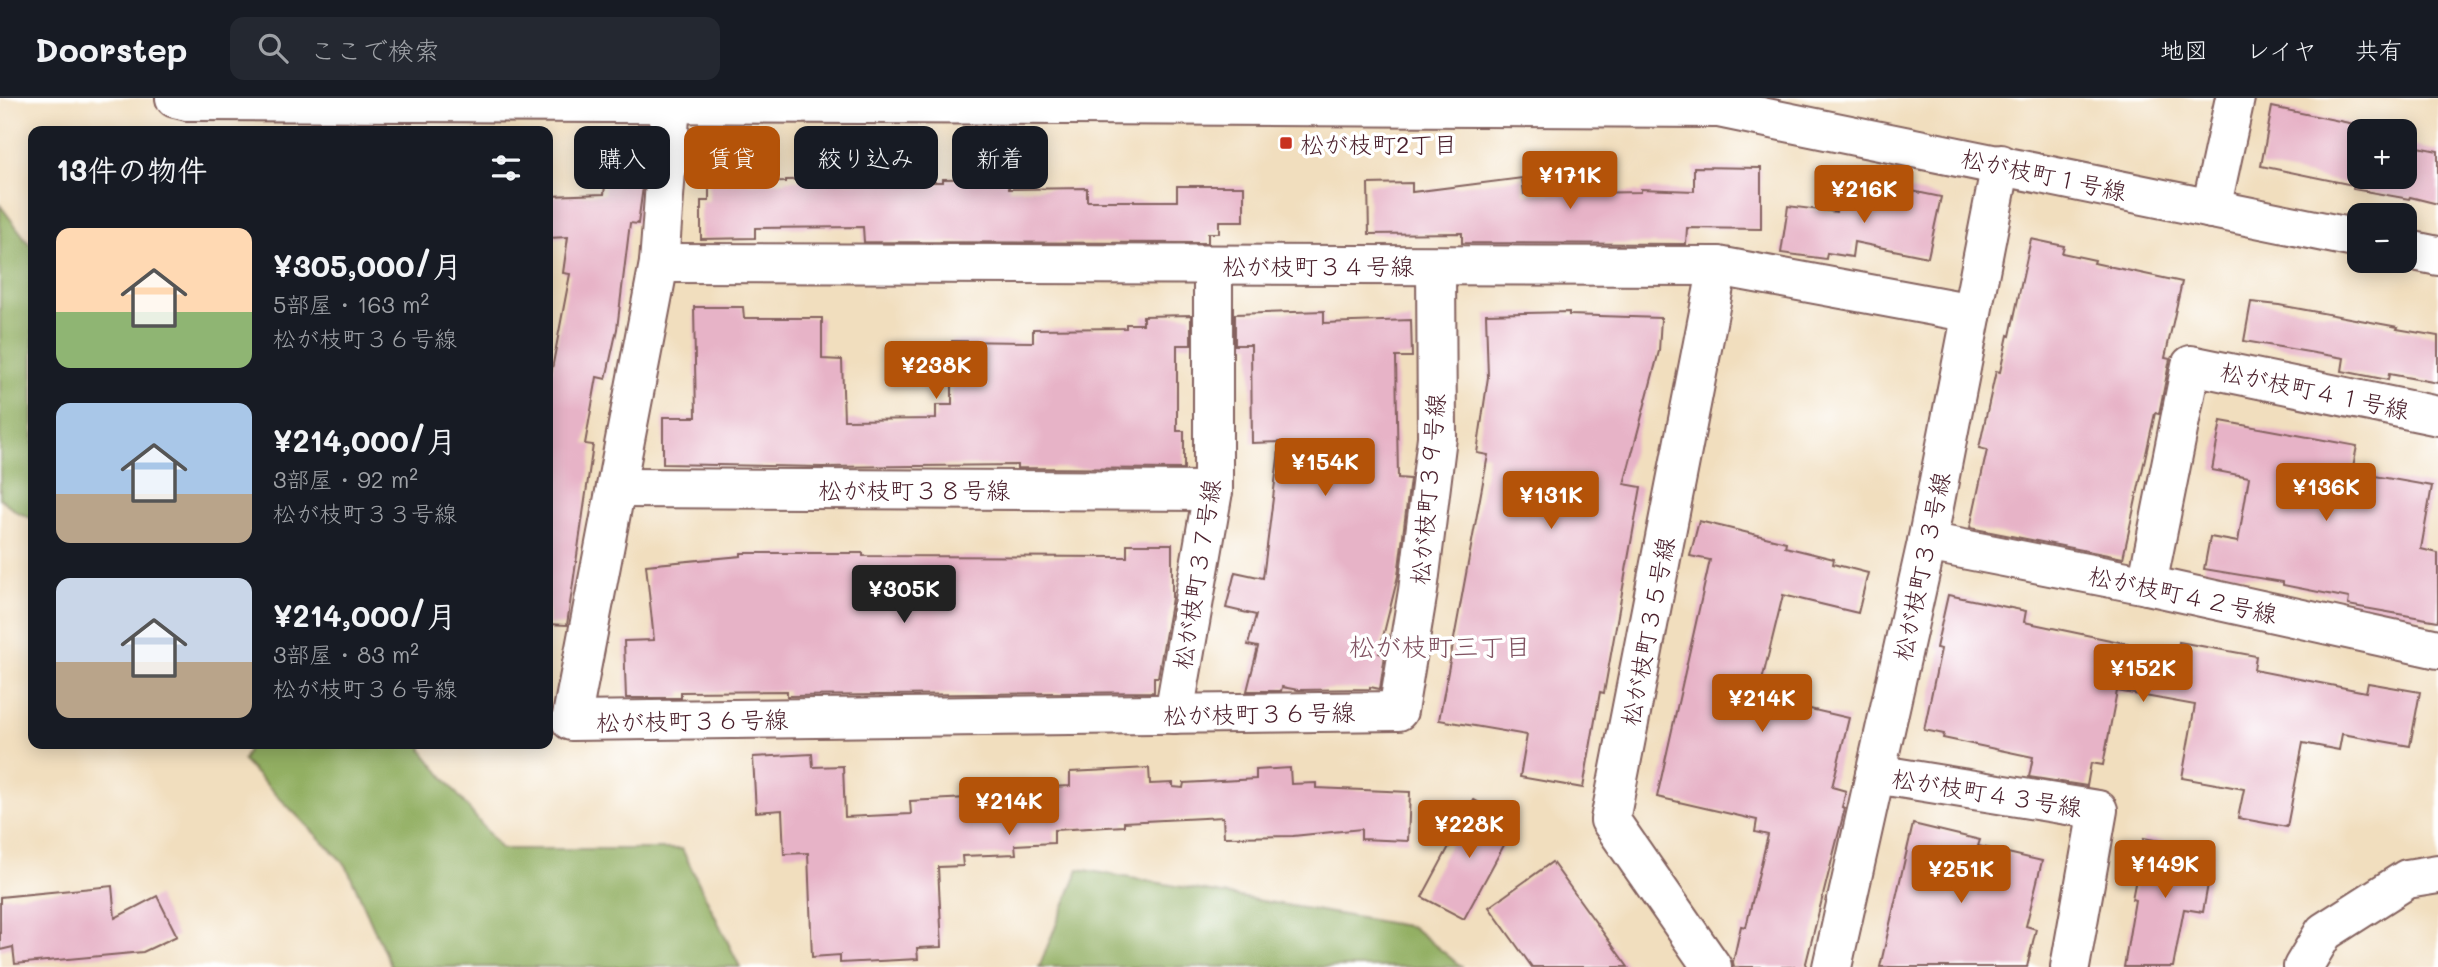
<!DOCTYPE html>
<html lang="ja">
<head>
<meta charset="utf-8">
<style>
	:root { --surface:#171b24; --page:#242831; --text:#f1f3f6; --muted:#9ea1a6; --line:#363941; --accent:#b45309 }
	body { margin:0; font-family:Mali,"Klee One",sans-serif; background:var(--page); color:var(--text); height:100vh; display:flex; flex-direction:column; font-size:26px; white-space:nowrap }
	* { box-sizing:border-box; margin:0 }
	p { font-size:23px; color:var(--muted) }
	.icon { flex:none; width:38px; height:38px; fill:none; stroke:currentColor; stroke-width:2; stroke-linecap:round; stroke-linejoin:round }
	.map { position:relative; flex:1; overflow:hidden }
	.details { position:absolute; left:28px; top:28px; width:525px; height:623px; display:flex; flex-direction:column; background:var(--surface); border-radius:14px; box-shadow:0 4px 18px #0003 }
	.details>* { flex:none }
	.top-card { position:absolute; left:574px; top:28px; width:665px; height:63px; display:flex; gap:14px }
	.buttons { position:absolute; left:2347px; top:21px; display:grid; gap:14px }
	.buttons a { display:grid; place-items:center; width:70px; height:70px; border-radius:14px; background:var(--surface); box-shadow:0 4px 18px #0003; font-size:35px }
	.price { position:absolute; translate:-50% -60px; padding:0 16px; border-radius:7px; background:var(--accent); color:#fff; font-size:23px; line-height:46px; filter:drop-shadow(0 2px 4px #0008) }
	.price::after { content:''; position:absolute; left:50%; top:42px; width:21px; height:16px; margin-left:-10px; background:inherit; clip-path:polygon(0 0,100% 0,50% 100%) }
	.price.on { background:#222; color:#fff }
	ul { padding:0; list-style:none }
	li { display:flex; align-items:center; gap:21px; height:175px; padding:0 28px }
	li span { display:grid; place-items:center; flex:none; width:196px; height:140px; border-radius:14px; color:#555 }
	li>.icon { margin-inline-start:auto }
	span .icon { width:84px; height:84px; fill:#fffc; stroke-width:1 }
	li b { font-size:30px }
	h2 { display:flex; justify-content:space-between; align-items:center; height:84px; padding:0 28px; font-size:30px }
	.chip { padding:0 24px; border-radius:14px; background:var(--surface); box-shadow:0 4px 18px #0003; font-size:24px; line-height:63px }
	.chip.on { background:var(--accent); color:#fff }
	header { display:flex; align-items:center; gap:42px; box-sizing:border-box; height:98px; padding:0 35px; background:var(--surface); border-bottom:2px solid var(--line) }
	header strong { font-size:33px }
	nav { display:flex; gap:38px; margin-inline-start:auto; font-size:24px }
	.search { width:490px; height:63px; background:var(--page); display:flex; align-items:center; gap:18px; box-sizing:border-box; padding:0 24px; border-radius:14px; color:var(--muted); font-size:26px }
	.map>svg:first-child { display:block }
	.forest { fill:#92af62; stroke:#6e6746; stroke-width:2 }
	.building { fill:#e7b3c7 }
	.lines { fill:none; stroke-linecap:round; stroke-linejoin:round }
	.minor-casing { stroke:#84625e; stroke-width:42 }
	.tertiary-casing { stroke:#84625e; stroke-width:42 }
	.minor { stroke:#fff; stroke-width:38 }
	.tertiary { stroke:#fff; stroke-width:38 }
	.poi-dot { fill:#c8321e; stroke:#fff; stroke-width:2.5 }
	.labels { text-anchor:middle; dominant-baseline:central; stroke-width:7; stroke-linejoin:round; paint-order:stroke }
	.poi-label { font-size:24px; fill:#4a1f2b; stroke:#fff; text-anchor:start }
	.street-label { font-size:24px; fill:#4a1f2b; stroke:#fff }
	.neighbourhood-label { font-size:26px; fill:#815362; stroke:#fff }
</style>
</head>
<body>
<header>
<strong>Doorstep</strong>
<div class="search"><svg class="icon" aria-label="search" viewBox="0 0 24 24"><circle cx="10" cy="10" r="6"/><path d="M15 15l6 6"/></svg>ここで検索</div>
<nav><a>地図</a><a>レイヤ</a><a>共有</a></nav>
</header>
<div class="map">
<svg width="2438" height="869" viewBox="0 0 2438 869">
	<rect width="100%" height="100%" fill="#fff"/>
	<filter id="ink" filterUnits="userSpaceOnUse"><feTurbulence type="fractalNoise" baseFrequency=".0143" numOctaves="2"/><feDisplacementMap in="SourceGraphic" scale="14" xChannelSelector="R" yChannelSelector="G"/><feConvolveMatrix kernelMatrix="1 2 1 2 8 2 1 2 1" color-interpolation-filters="sRGB"/></filter>
	<filter id="wash" filterUnits="userSpaceOnUse"><feTurbulence type="fractalNoise" baseFrequency=".00686" numOctaves="4" result="noise"/><feDisplacementMap in="SourceGraphic" scale="28" xChannelSelector="R" yChannelSelector="G"/><feGaussianBlur stdDeviation="1.57" result="paint"/><feColorMatrix in="noise" values="0 0 0 0 0 0 0 0 0 0 0 0 0 0 0 0 0 1.4 0 .05"/><feComposite in="paint" operator="in"/></filter>
	<g filter="url(#wash)">
		<rect width="100%" height="100%" fill="#f1debe"/>
		<g class="forest">
			<polygon points="0,107 33,151 33,421 17,414 0,400"/>
			<polygon points="250,646 422,646 422,652 501,751 682,751 740,869 391,869 346,767 243,663"/>
			<polygon points="1079,771 1412,829 1462,869 1039,869"/>
		</g>
		<g id="blocks">
			<g class="building">
				<polygon points="2272,9 2359,27 2359,79 2404,79 2404,46 2438,53 2438,106 2410,99 2409,101 2353,91 2353,87 2261,68"/>
				<polygon points="1694,69 1761,70 1761,131 1687,130 1686,146 1462,145 1462,135 1369,136 1368,86 1412,85 1412,94 1522,80 1524,96 1641,94 1641,91 1694,93"/>
				<polygon points="607,73 644,78 643,89 638,126 630,125 617,231 606,281 597,279 585,346 593,347 567,527 548,526 548,292 570,176 563,175 568,139 548,140 548,98 604,96"/>
				<polygon points="1009,80 1009,91 1087,90 1087,103 1177,103 1177,88 1244,88 1244,123 1219,123 1219,135 1208,135 1208,145 864,144 863,129 755,130 755,140 701,141 701,103 709,103 709,85 786,84 786,82 838,81 838,84 943,84 943,81"/>
				<polygon points="1878,86 1941,99 1928,159 1854,144 1852,159 1827,155 1826,161 1781,155 1788,108 1836,114 1838,102 1874,106"/>
				<polygon points="2031,141 2064,148 2062,155 2095,162 2094,165 2182,184 2165,260 2170,261 2159,316 2155,315 2123,460 1970,430 1987,352 1979,350 1996,273 2000,274 2008,237 2010,238"/>
				<polygon points="2251,204 2279,207 2398,229 2397,231 2438,238 2438,285 2389,276 2388,282 2342,273 2344,260 2244,243"/>
				<polygon points="694,209 743,209 744,220 822,220 822,261 842,262 844,322 936,321 936,307 952,307 952,243 1033,244 1033,231 1126,230 1126,226 1143,226 1143,218 1191,217 1191,247 1177,247 1177,333 1184,333 1184,371 1017,370 1017,367 821,369 663,366 663,319 696,319"/>
				<polygon points="1324,213 1324,225 1411,222 1412,259 1396,259 1398,380 1410,381 1398,478 1379,555 1385,557 1380,591 1370,589 1370,591 1298,592 1282,589 1281,593 1247,593 1258,549 1248,547 1256,517 1226,510 1235,474 1263,480 1280,344 1252,345 1251,247 1235,247 1235,216"/>
				<polygon points="1569,214 1569,217 1661,220 1659,253 1624,386 1641,389 1604,595 1600,594 1583,690 1520,679 1527,637 1439,622 1488,357 1477,355 1488,279 1486,216"/>
				<polygon points="2221,323 2357,348 2352,374 2432,388 2421,451 2438,455 2438,523 2348,507 2349,500 2283,487 2283,484 2204,471 2210,439 2238,444 2249,379 2212,372"/>
				<polygon points="1699,423 1786,444 1785,449 1834,461 1833,466 1868,475 1858,515 1783,497 1758,599 1849,620 1832,689 1846,693 1842,709 1845,710 1805,869 1734,869 1733,864 1741,828 1746,829 1768,737 1755,734 1757,722 1657,699 1710,462 1690,458"/>
				<polygon points="1127,446 1172,446 1172,500 1158,579 1154,579 1154,594 787,598 787,593 681,594 681,600 626,600 624,543 654,542 646,467 741,458 741,455 863,455 863,458 1127,459"/>
				<polygon points="1948,497 2026,513 2024,524 2177,556 2179,544 2256,558 2254,572 2366,594 2368,585 2420,594 2410,648 2342,636 2339,652 2303,645 2287,729 2238,720 2244,691 2182,680 2195,607 2117,593 2103,667 2091,665 2087,688 2029,679 2033,659 1943,640 1944,636 1924,632 1941,551 1936,550"/>
				<polygon points="812,656 813,669 843,668 845,719 911,716 910,703 1006,698 1006,691 1070,688 1070,674 1149,670 1150,686 1173,685 1173,689 1183,690 1184,685 1256,681 1256,672 1290,670 1291,686 1316,685 1316,690 1410,694 1408,743 1361,741 1361,731 1293,738 1224,739 1223,719 1124,724 1124,728 1054,732 1054,745 1015,747 1016,756 962,758 963,768 938,769 942,849 917,850 918,861 840,865 840,857 812,859 808,755 784,756 782,712 756,714 753,659"/>
				<polygon points="1474,702 1516,725 1464,821 1422,799"/>
				<polygon points="1913,726 1980,742 1978,748 2042,763 2026,828 2036,831 2027,869 1880,869"/>
				<polygon points="2144,740 2214,753 2203,814 2184,811 2173,869 2124,869 2135,802 2132,801"/>
				<polygon points="1552,764 1628,869 1532,869 1489,809"/>
				<polygon points="112,788 115,820 157,798 177,838 143,854 15,866 13,849 0,852 0,799"/>
			</g>
		</g>
	</g>
	<g filter="url(#ink)">
		<use href="#blocks" fill-opacity="0" stroke="#84625e" stroke-width="2"/>
		<g class="lines">
			<g class="minor-casing">
				<g id="minor">
					<polyline points="671,6 659,165 571,623 1398,613 1418,493 1437,339 1436,168"/>
					<polyline points="2211,111 2235,0"/>
					<polyline points="659,165 1718,168 1972,215"/>
					<polyline points="616,390 1213,393"/>
					<polyline points="1927,444 2147,487 2438,551"/>
					<polyline points="2147,487 2191,267 2438,318"/>
					<polyline points="1174,616 1213,393 1213,167"/>
					<polyline points="1875,676 2098,712 2070,869"/>
					<polyline points="1712,869 1610,722 1718,168"/>
					<polyline points="1832,869 1927,444 2001,66"/>
					<polyline points="2303,869 2324,834 2407,781 2438,776"/>
				</g>
			</g>
			<g class="tertiary-casing">
				<g id="tertiary">
					<polyline points="175,0 187,3 1718,10 2359,141"/>
					<polyline points="2404,151 2438,158"/>
				</g>
			</g>
			<use href="#minor" class="minor"/>
			<use href="#tertiary" class="tertiary"/>
		</g>
	</g>
	<rect class="poi-dot" x="1279" y="38" width="14" height="14" rx="3.5"/>
	<g class="labels">
		<g class="poi-label">
			<text x="1300" y="45">松が枝町2丁目</text>
		</g>
		<g class="street-label">
			<text transform="translate(2044 76) rotate(12)">松が枝町１号線</text>
			<text x="1318" y="167">松が枝町３４号線</text>
			<text transform="translate(2315 292) rotate(12)">松が枝町４１号線</text>
			<text x="914" y="391">松が枝町３８号線</text>
			<text transform="translate(1427 391) rotate(-85)">松が枝町３９号線</text>
			<text transform="translate(1921 468) rotate(-78)">松が枝町３３号線</text>
			<text transform="translate(1196 476) rotate(-81)">松が枝町３７号線</text>
			<text transform="translate(2183 496) rotate(12)">松が枝町４２号線</text>
			<text transform="translate(1647 533) rotate(-79)">松が枝町３５号線</text>
			<text transform="translate(1259 615) rotate(-1)">松が枝町３６号線</text>
			<text transform="translate(692 622) rotate(-1)">松が枝町３６号線</text>
			<text transform="translate(1987 694) rotate(9)">松が枝町４３号線</text>
		</g>
		<g class="neighbourhood-label">
			<text x="1440" y="548">松が枝町三丁目</text>
		</g>
	</g>
</svg>
<div class="buttons">
<a>+</a>
<a>−</a>
</div>
<b class="price" style="left:1570px;top:113px">¥171K</b>
<b class="price" style="left:1864px;top:127px">¥216K</b>
<b class="price" style="left:936px;top:303px">¥238K</b>
<b class="price" style="left:1325px;top:400px">¥154K</b>
<b class="price" style="left:2326px;top:425px">¥136K</b>
<b class="price" style="left:1551px;top:433px">¥131K</b>
<b class="price on" style="left:904px;top:527px">¥305K</b>
<b class="price" style="left:2143px;top:606px">¥152K</b>
<b class="price" style="left:1762px;top:636px">¥214K</b>
<b class="price" style="left:1009px;top:739px">¥214K</b>
<b class="price" style="left:1469px;top:762px">¥228K</b>
<b class="price" style="left:2165px;top:802px">¥149K</b>
<b class="price" style="left:1961px;top:807px">¥251K</b>
<div class="top-card">
<a class="chip">購入</a>
<a class="chip on">賃貸</a>
<a class="chip">絞り込み</a>
<a class="chip">新着</a>
</div>
<section class="details">
<h2>13件の物件<svg class="icon" aria-label="filters" viewBox="0 0 24 24"><path d="M4 7h16M4 17h16"/><circle cx="9" cy="7" r="2"/><circle cx="15" cy="17" r="2"/></svg></h2>
<ul>
<li><span style="background:linear-gradient(#ffd9b3 60%,#8fb573 0)"><svg class="icon" aria-label="home" viewBox="0 0 24 24"><path d="M3 11l9-7 9 7M6 9v11h12V9"/></svg></span><div><b>¥305,000/月</b><p>5部屋 · 163 m²</p><p>松が枝町３６号線</p></div></li>
<li><span style="background:linear-gradient(#a9c7e8 65%,#b9a48a 0)"><svg class="icon" aria-label="home" viewBox="0 0 24 24"><path d="M3 11l9-7 9 7M6 9v11h12V9"/></svg></span><div><b>¥214,000/月</b><p>3部屋 · 92 m²</p><p>松が枝町３３号線</p></div></li>
<li><span style="background:linear-gradient(#c9d6e8 60%,#b9a48a 0)"><svg class="icon" aria-label="home" viewBox="0 0 24 24"><path d="M3 11l9-7 9 7M6 9v11h12V9"/></svg></span><div><b>¥214,000/月</b><p>3部屋 · 83 m²</p><p>松が枝町３６号線</p></div></li>
</ul>
</section>
</div>
</body>
</html>
